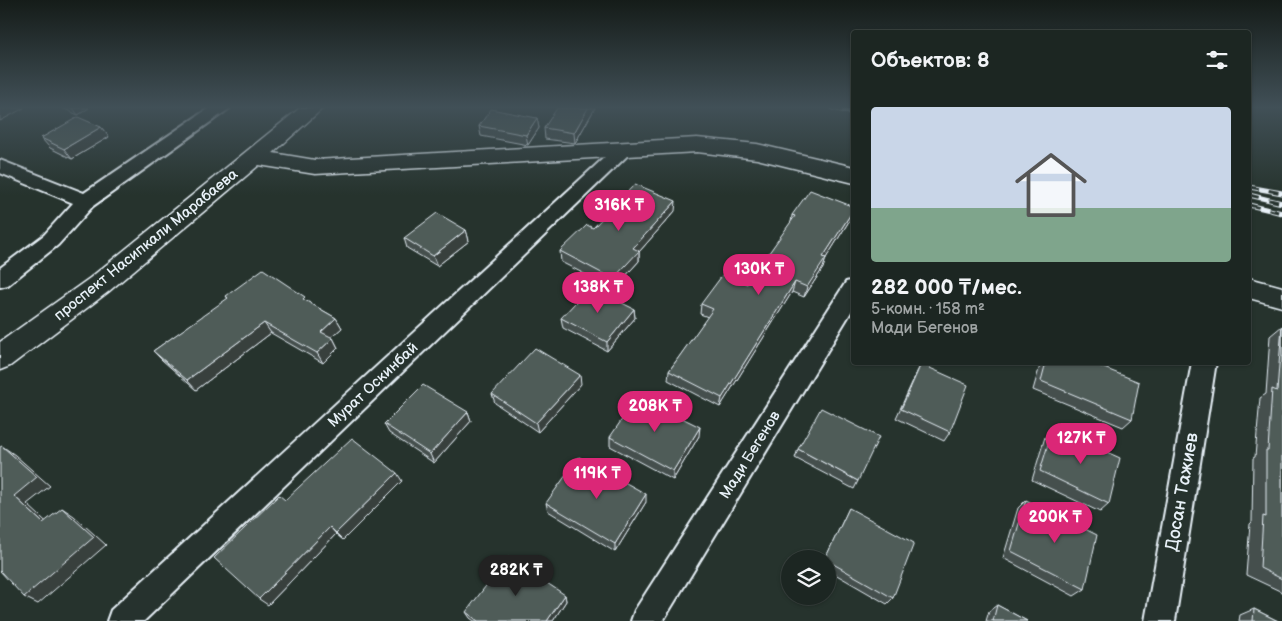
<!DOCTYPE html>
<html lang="ru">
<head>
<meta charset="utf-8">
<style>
	:root { --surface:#1c2622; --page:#252e2a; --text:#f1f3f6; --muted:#a0a5a5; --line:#3a4340; --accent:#db2777 }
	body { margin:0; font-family:"Balsamiq Sans",sans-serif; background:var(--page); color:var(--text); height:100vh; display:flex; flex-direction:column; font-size:19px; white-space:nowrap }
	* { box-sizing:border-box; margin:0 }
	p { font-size:16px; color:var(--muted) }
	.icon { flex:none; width:28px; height:28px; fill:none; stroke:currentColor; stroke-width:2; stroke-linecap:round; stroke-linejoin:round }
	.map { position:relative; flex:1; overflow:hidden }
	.panel { position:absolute; left:851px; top:30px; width:400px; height:335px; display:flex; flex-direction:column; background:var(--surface); border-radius:5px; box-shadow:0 1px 4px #0004,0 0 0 1px var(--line) }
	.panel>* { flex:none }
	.tools { position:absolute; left:781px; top:550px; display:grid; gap:10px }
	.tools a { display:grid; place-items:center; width:55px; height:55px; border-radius:50%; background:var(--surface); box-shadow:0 1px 4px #0004,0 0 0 1px var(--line); font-size:25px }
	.price { position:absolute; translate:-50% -42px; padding:0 11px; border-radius:18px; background:var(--accent); color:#fff; font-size:16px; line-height:32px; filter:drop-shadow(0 1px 2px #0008) }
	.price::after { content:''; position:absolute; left:50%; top:30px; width:15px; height:11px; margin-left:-8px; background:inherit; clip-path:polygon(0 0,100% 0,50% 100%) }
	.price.current { background:#222; color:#fff }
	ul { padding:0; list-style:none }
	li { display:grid; align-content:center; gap:10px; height:265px; padding:0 20px }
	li+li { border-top:1px solid var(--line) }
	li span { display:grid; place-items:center; height:155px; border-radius:5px; color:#555 }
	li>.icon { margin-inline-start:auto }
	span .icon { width:90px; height:90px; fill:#fffc; stroke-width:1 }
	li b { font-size:21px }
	h2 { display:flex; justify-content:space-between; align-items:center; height:60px; padding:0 20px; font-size:21px }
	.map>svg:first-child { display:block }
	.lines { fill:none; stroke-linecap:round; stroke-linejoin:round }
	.street-casing { stroke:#e8f1f8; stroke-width:4 }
	.secondary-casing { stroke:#e8f1f8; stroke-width:3 }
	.street { fill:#26332d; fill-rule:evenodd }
	.secondary { fill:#26332d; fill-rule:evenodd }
	.rail-casing { stroke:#e8f1f8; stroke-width:5 }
	.rail { stroke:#26332d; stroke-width:3; stroke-dasharray:10; stroke-linecap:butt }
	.wall { fill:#454f4d; stroke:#e8f1f8 }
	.shaded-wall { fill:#38403e; stroke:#e8f1f8 }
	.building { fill:#505c59; stroke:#e8f1f8 }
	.labels { text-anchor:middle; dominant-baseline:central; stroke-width:4.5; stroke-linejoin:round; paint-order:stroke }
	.street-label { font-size:15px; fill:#e8f1f8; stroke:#26332d }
	.near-street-label { font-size:18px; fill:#e8f1f8; stroke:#26332d }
</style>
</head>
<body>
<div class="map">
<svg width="1282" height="621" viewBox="0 0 1282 621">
	<rect width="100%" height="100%" fill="#26332d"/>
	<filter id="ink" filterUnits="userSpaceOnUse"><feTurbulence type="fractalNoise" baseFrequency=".02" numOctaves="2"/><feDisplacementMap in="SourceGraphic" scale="10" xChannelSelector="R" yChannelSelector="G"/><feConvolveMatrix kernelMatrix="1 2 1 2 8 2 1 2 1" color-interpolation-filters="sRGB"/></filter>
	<g filter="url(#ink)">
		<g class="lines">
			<g class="street-casing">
				<g id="street">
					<polygon points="209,108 230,108 93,206 58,245 8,285 0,287 0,268 44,235 73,203 0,173 0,160 84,193"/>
					<polygon points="624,143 630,145 633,149 630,153 144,621 107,621 111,610 618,145"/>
					<polygon points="854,280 854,307 663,621 631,621 635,610 846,282"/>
					<polygon points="1192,362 1216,362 1175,621 1145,621"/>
				</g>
			</g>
			<g class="secondary-casing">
				<g id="secondary">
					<polygon points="300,108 323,108 273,153 315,160 697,138 757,144 854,167 854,183 757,159 697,152 315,174 259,165 108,292 10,366 0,370 0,342 90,278"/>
					<polygon points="1249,278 1282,287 1282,307 1249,298"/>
				</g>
			</g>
			<use href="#street" class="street"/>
			<use href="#secondary" class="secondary"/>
			<g class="rail-casing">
				<g id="rail">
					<polyline points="832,108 854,113"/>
					<polyline points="1249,187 1282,193"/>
					<polyline points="1249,195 1282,203"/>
					<polyline points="1249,205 1282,213"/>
				</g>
			</g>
			<use href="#rail" class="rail"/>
		</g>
		<g class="wall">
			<polygon points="62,108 89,108 78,115"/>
			<polygon points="595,108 575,143 545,139 544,128"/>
			<polygon points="537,118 539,128 528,145 481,136 479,126"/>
			<polygon points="101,127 109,137 72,159 50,148 41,138"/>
			<polygon points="675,211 639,252 639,261 614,289 561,262 560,251 593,228"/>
			<polygon points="792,215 851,218 826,258 823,268 804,297 792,292 720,407 668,380 669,371 708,317 700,314 701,304 747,284 791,223"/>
			<polygon points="466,230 469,241 437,266 407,248 404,238"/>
			<polygon points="226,296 308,302 336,318 342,328 331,337 333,338 338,348 323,363 271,333 196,390 162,360 153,351 228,299"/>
			<polygon points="634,309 635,318 607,351 563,328 561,318"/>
			<polygon points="1282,326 1282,592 1246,575 1250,524 1252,522 1253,458 1255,457 1260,398 1266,394 1270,336"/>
			<polygon points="1041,362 1089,362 1132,419 1123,427 1033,390"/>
			<polygon points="921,364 950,432 944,441 896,418 916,374"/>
			<polygon points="581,384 538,432 495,403 492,394"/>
			<polygon points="468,412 471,421 434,463 389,433 384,424"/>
			<polygon points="1053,428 1109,504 1100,512 1032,480 1045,437"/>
			<polygon points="699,436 673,480 610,446 610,437"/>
			<polygon points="798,449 858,481 854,489 795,458"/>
			<polygon points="402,481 343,540 336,534 268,605 285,500"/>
			<polygon points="1026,500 1085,589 1074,596 1003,558 1018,508"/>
			<polygon points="646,502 615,552 548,511 546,503"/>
			<polygon points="849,508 893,598 887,604 828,570 828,559 825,559"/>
			<polygon points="565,595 566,601 553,621 474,621 470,618 466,612"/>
			<polygon points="997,605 1027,621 986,621 989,611"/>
			<polygon points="1254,609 1278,621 1239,621 1240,615"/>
		</g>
		<g class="shaded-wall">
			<polygon points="0,108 24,108 0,121"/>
			<polygon points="73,108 89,108 78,115"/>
			<polygon points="588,108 595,108 575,143 574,133"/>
			<polygon points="537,118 539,128 528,145 526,135"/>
			<polygon points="101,127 109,137 72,159 64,149"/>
			<polygon points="676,201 675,211 639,252 639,261 614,289 613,279 633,248"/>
			<polygon points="854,209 851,218 826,258 823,268 804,297 807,287 823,257"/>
			<polygon points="466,230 469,241 437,266 433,256"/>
			<polygon points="795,282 792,292 720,407 722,398"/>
			<polygon points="634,309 635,318 607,351 607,342"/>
			<polygon points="336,318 342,328 327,341 321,332"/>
			<polygon points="264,323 271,333 196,390 187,380"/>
			<polygon points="333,338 338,348 323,363 317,353"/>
			<polygon points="580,375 581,384 538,432 536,423"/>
			<polygon points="468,412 471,421 434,463 430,454"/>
			<polygon points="700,427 699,436 673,480 673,471"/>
			<polygon points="2,446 15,455 50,486 27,504 56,531 43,523 14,496"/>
			<polygon points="397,473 402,481 343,540 336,533"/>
			<polygon points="646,494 646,502 615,552 615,544"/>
			<polygon points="62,508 74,516 106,545 38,604 24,597"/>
			<polygon points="330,527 336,534 268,605 259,599"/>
			<polygon points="565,595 566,601 553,621 547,621"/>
		</g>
		<g class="building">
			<polygon points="557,108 588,108 574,133 544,128"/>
			<polygon points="491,109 537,118 526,135 479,126"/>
			<polygon points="78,117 101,127 64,149 41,138"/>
			<polygon points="635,184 676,201 633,248 639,251 613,279 560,251 587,225 593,228"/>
			<polygon points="810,190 854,207 854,209 823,257 826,258 807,287 795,282 722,398 669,371 713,309 701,304 724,273 747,284 795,216 792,215"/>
			<polygon points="437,213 466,230 433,256 404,238"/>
			<polygon points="263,269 305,297 303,299 336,318 321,332 333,338 317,353 264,323 187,380 153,351 228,298 226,296"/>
			<polygon points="590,287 634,309 607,342 561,318"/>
			<polygon points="1282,326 1282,579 1260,568 1263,516 1266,517 1266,450 1268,450 1272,389 1277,391"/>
			<polygon points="535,348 580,375 536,423 492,394"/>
			<polygon points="1046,362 1089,362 1139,382 1132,419 1041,381"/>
			<polygon points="921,364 968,385 950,432 901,409"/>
			<polygon points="423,385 468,412 430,454 384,424"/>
			<polygon points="638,396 700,427 673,471 610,437"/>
			<polygon points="821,408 879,437 858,481 798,449"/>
			<polygon points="1053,428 1120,458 1109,504 1040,471"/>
			<polygon points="352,438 397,473 336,533 330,527 259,599 214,558 279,495 285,500"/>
			<polygon points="2,446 37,477 14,496 43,523 62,508 94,537 24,597 0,571 0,447"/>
			<polygon points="579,457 646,494 615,544 546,503"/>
			<polygon points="1026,500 1097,535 1085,589 1011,551"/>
			<polygon points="849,508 914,543 893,598 828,561 828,559 825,559"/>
			<polygon points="508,557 565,595 547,621 478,621 466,612"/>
			<polygon points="997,605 1027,621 993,621"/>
			<polygon points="1254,609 1278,621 1253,621"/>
		</g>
	</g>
	<linearGradient id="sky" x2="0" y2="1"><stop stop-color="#151c19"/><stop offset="0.55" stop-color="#415057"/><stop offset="1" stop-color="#415057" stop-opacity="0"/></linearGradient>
	<rect width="1282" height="195" fill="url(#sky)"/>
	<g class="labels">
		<g class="street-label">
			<text transform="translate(146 245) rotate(-39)">проспект Насипкали Марабаева</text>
			<text transform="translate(373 385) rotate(-43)">Мурат Оскинбай</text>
			<text transform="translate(750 455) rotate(-58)">Мади Бегенов</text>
		</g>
		<g class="near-street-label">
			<text transform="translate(1182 492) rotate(-80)">Досан Тажиев</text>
		</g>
	</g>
</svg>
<div class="tools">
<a><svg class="icon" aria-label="layers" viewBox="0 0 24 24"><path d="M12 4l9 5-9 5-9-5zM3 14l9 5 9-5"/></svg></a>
</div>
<b class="price" style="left:619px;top:232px">316K ₸</b>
<b class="price" style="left:759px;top:296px">130K ₸</b>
<b class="price" style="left:598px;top:314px">138K ₸</b>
<b class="price" style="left:655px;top:433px">208K ₸</b>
<b class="price" style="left:1081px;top:465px">127K ₸</b>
<b class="price" style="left:597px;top:500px">119K ₸</b>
<b class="price" style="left:1055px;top:544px">200K ₸</b>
<b class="price current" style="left:516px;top:597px">282K ₸</b>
<section class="panel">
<h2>Объектов: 8<svg class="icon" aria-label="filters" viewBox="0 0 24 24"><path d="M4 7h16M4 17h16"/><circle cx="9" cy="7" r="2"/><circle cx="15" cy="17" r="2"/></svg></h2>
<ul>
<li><span style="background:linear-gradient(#c9d6e8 65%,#7fa58c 0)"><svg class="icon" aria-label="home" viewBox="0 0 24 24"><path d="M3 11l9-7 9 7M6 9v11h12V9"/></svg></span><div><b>282 000 ₸/мес.</b><p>5-комн. · 158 m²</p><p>Мади Бегенов</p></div></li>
</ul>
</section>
</div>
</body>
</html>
